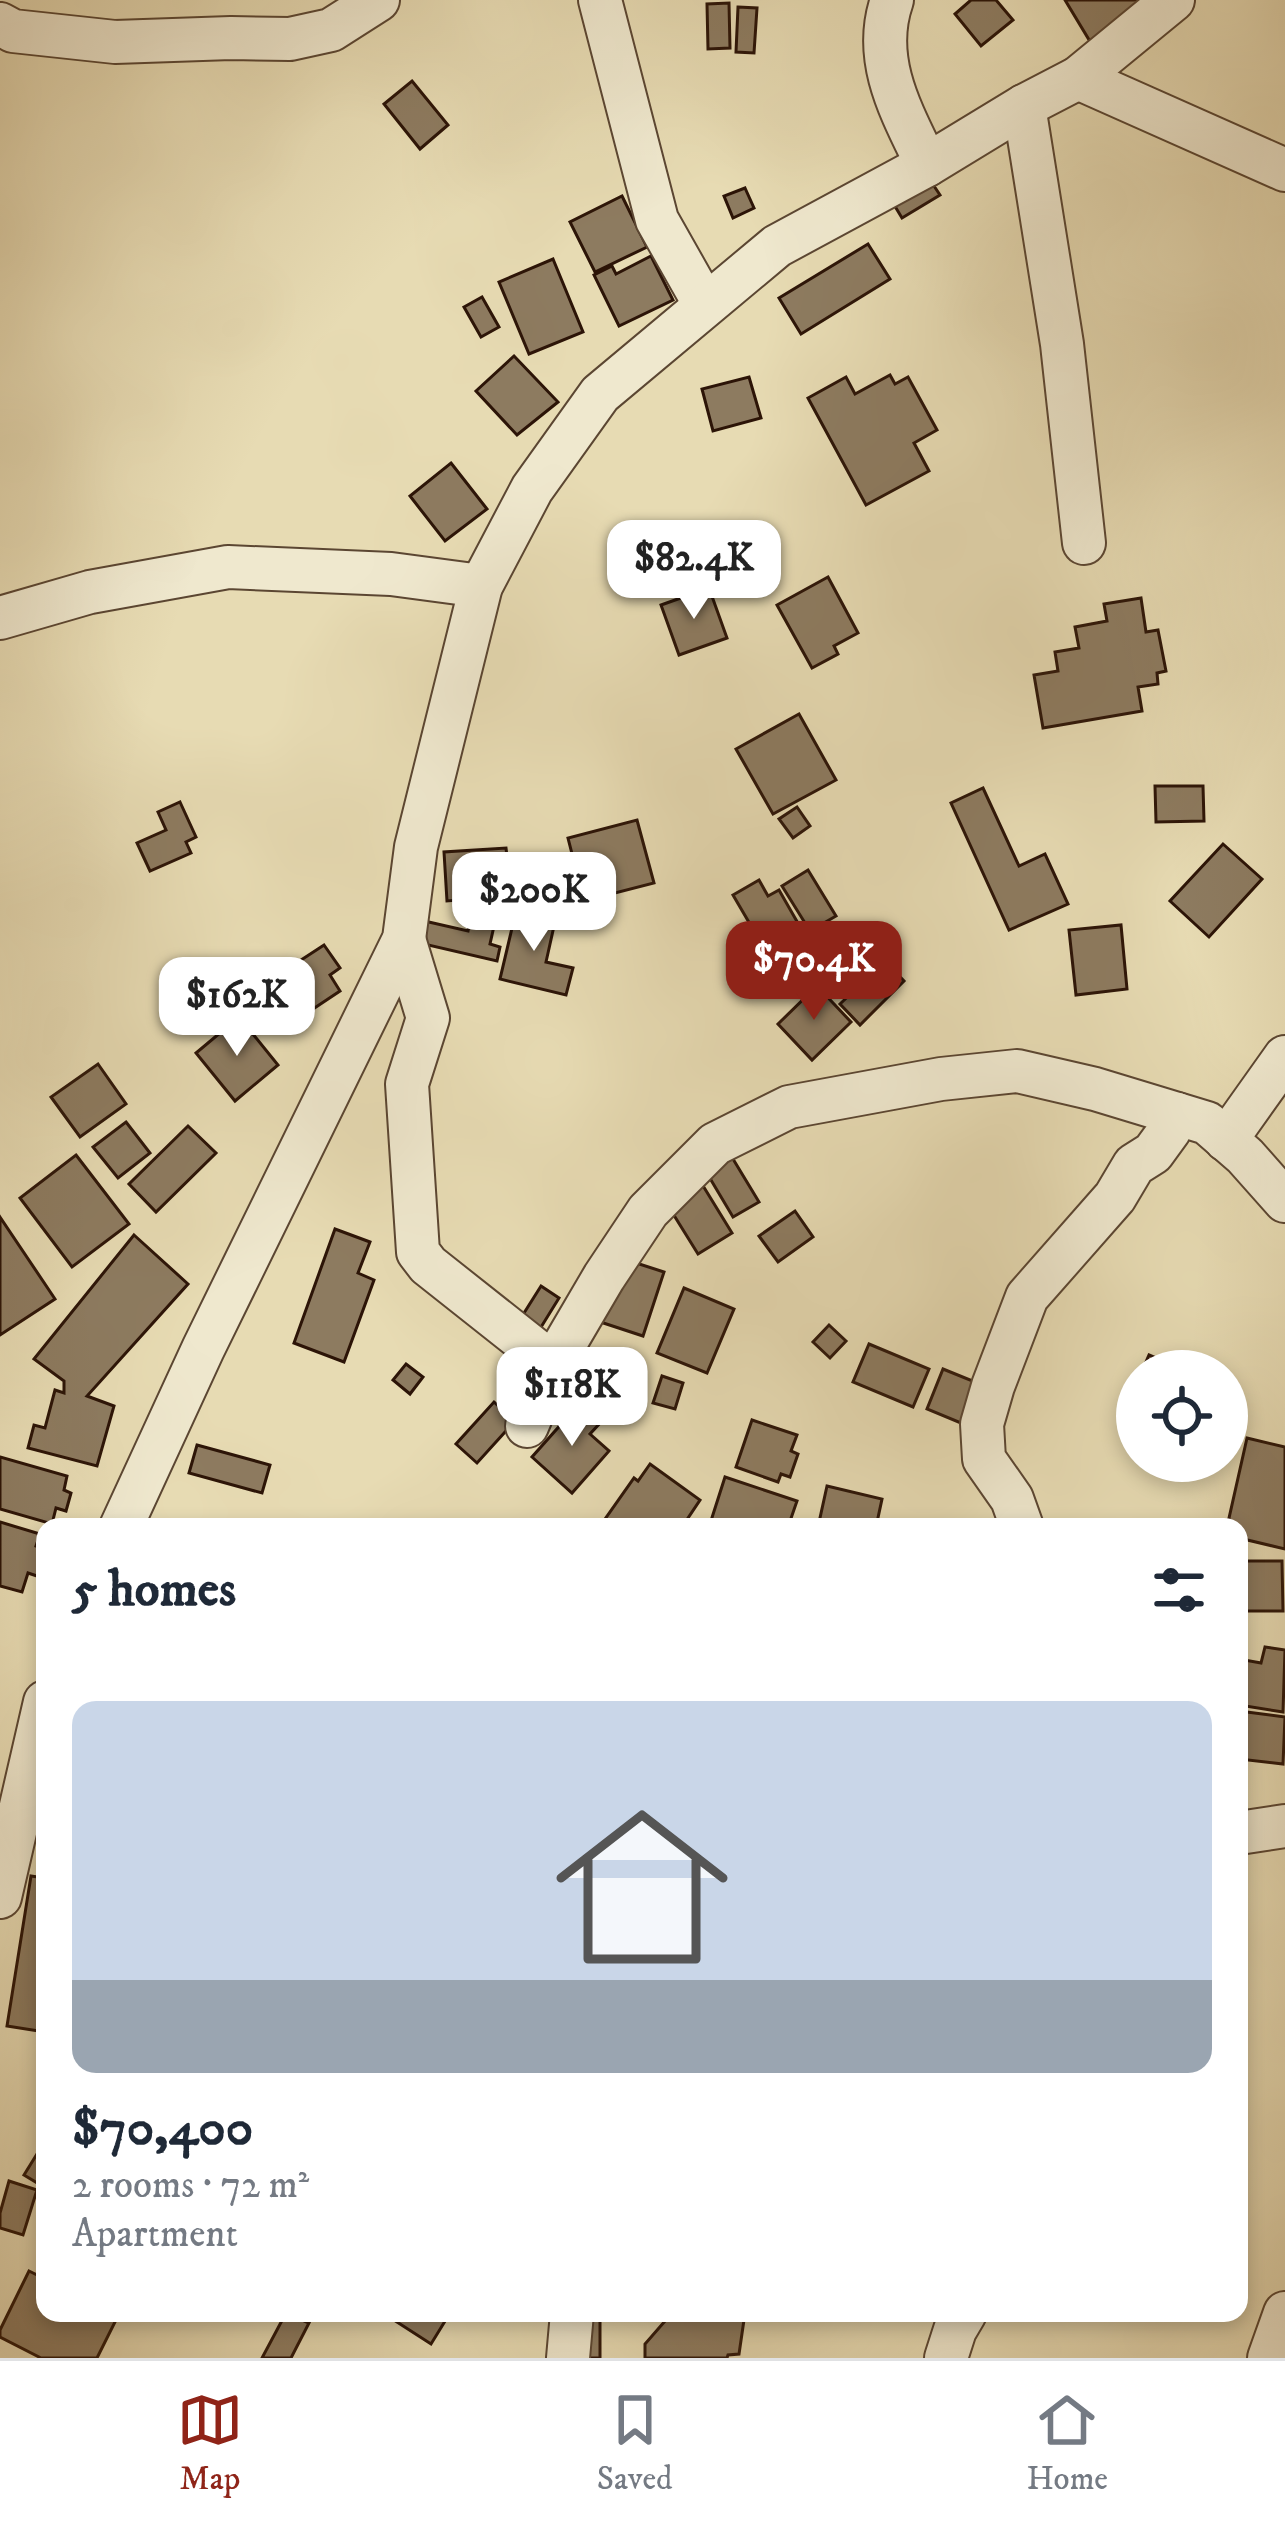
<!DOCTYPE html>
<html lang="en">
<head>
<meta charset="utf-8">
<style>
	:root { --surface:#fff; --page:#f6f6f7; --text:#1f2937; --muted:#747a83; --line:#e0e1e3; --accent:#8f2418 }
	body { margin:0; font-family:"IM FELL DW Pica",serif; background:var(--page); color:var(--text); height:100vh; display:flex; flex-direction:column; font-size:45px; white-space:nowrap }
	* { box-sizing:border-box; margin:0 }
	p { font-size:39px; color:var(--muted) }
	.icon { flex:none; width:66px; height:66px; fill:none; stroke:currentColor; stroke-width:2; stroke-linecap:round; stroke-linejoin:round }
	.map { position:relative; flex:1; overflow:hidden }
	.drawer { position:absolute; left:36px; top:1518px; width:1212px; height:804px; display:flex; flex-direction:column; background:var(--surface); border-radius:24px; box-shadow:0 6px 18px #0003 }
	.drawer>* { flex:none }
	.buttons { position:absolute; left:1116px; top:1350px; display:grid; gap:24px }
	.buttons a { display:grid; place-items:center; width:132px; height:132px; border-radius:50%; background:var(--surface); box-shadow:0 6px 18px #0003; font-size:60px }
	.price { position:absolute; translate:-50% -102px; padding:0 27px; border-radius:24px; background:#fff; color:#222; font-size:39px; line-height:78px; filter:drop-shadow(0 3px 6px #0008) }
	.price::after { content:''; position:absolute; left:50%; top:72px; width:36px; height:27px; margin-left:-18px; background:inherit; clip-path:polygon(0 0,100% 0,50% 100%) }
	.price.selected { background:var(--accent); color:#fff }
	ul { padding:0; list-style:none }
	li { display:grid; align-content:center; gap:24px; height:636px; padding:0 36px }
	li span { display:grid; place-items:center; height:372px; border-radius:24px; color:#555 }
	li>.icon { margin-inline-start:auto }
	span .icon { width:216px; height:216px; fill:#fffc; stroke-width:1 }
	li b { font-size:51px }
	h2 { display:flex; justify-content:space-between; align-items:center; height:144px; padding:0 36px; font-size:51px }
	.tab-bar { display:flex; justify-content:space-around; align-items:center; height:168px; border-top:3px solid var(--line); background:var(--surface); font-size:33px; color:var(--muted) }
	.tab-bar a { display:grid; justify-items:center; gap:6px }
	.tab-bar .selected { color:var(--accent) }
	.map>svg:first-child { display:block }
	.building { fill:#8d7b60; stroke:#2c1407; stroke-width:3 }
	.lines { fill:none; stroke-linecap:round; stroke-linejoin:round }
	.minor-casing { stroke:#5b4632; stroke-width:46 }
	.minor { stroke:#efe8ce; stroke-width:42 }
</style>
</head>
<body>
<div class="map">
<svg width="1285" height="2358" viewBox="0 0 1285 2358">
	<rect width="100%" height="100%" fill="#e7dbb3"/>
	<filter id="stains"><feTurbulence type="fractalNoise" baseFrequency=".00167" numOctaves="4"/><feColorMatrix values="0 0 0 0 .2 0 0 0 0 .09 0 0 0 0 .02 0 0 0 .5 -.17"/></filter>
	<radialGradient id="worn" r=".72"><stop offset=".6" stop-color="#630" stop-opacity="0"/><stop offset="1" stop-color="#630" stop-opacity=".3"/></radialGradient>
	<g class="building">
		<polygon points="971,0 996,0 1013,20 981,46 955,14"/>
		<polygon points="1065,0 1154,0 1091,43"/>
		<polygon points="729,3 730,48 708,49 707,4"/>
		<polygon points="738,7 757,8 754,53 736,52"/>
		<polygon points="412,81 448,125 420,149 384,104"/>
		<polygon points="930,180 940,195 902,218 893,203"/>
		<polygon points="745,188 754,208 733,218 724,196"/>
		<polygon points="622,196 647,247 595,272 570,222"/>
		<polygon points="868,244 890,279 801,334 779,298"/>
		<polygon points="651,256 673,300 619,326 594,275 612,266 616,274"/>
		<polygon points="553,259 583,332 529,354 499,282"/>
		<polygon points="482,297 499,327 481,337 464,307"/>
		<polygon points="514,356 558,402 517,435 476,391"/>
		<polygon points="890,375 895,384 908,377 937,430 914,443 929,471 866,505 808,398 846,377 855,394"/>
		<polygon points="749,377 761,418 713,431 702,389"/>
		<polygon points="451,463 487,509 445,541 410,496"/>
		<polygon points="828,577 858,633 834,646 838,654 812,668 777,605"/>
		<polygon points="709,588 727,638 679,655 661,605"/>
		<polygon points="1141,598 1146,632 1158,630 1166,671 1157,673 1158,684 1138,687 1142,711 1043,728 1034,675 1058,671 1055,652 1079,648 1075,627 1107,621 1104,604"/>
		<polygon points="799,714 836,780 773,814 736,749"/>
		<polygon points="1155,786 1203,786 1204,821 1156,822"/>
		<polygon points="983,788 1019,866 1045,854 1068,904 1009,930 951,803"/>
		<polygon points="180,802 196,837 186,842 191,853 150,871 137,843 166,830 158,812"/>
		<polygon points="797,807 810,826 793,838 779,819"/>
		<polygon points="637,820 654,883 584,901 568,838"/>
		<polygon points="1223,844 1262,879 1209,937 1170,901"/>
		<polygon points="506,848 508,865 503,865 506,910 472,912 472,899 447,901 444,852"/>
		<polygon points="536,855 553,897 527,907 510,866"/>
		<polygon points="808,870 836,916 810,931 782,886"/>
		<polygon points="759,880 768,896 779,890 807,939 771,960 733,895"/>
		<polygon points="517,907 556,917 546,962 573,968 566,995 500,979"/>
		<polygon points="420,920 468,931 470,920 494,926 490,944 500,947 497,961 415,942"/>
		<polygon points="1121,925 1127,989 1076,995 1069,930"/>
		<polygon points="324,945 340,968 330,975 340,991 295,1021 269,981"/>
		<polygon points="885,961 904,981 860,1025 840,1004"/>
		<polygon points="817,986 851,1022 812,1060 778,1024"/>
		<polygon points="239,1017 278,1065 235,1101 196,1053"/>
		<polygon points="98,1064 126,1104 80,1137 51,1097"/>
		<polygon points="126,1122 150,1153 118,1178 93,1147"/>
		<polygon points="188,1126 216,1153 156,1212 129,1184"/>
		<polygon points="730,1154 759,1202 733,1217 705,1170"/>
		<polygon points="76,1155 129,1224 72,1267 20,1198"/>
		<polygon points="697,1176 732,1233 698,1254 662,1196"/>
		<polygon points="795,1211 813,1237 778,1262 759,1236"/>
		<polygon points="0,1217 55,1299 0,1335"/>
		<polygon points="335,1229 370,1242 358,1273 374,1280 344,1362 294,1343"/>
		<polygon points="134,1235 188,1284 87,1396 114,1406 97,1466 28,1448 34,1425 45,1428 55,1390 64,1393 64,1381 34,1359"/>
		<polygon points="599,1251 664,1272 643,1336 579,1315"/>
		<polygon points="541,1286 559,1298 538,1332 519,1321"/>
		<polygon points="684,1288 734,1309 707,1373 657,1353"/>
		<polygon points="829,1325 846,1341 830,1358 813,1342"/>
		<polygon points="869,1344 929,1369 913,1407 853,1382"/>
		<polygon points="1149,1355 1186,1371 1142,1371"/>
		<polygon points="406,1364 423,1377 410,1394 393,1380"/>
		<polygon points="943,1369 990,1388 973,1428 927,1409"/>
		<polygon points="662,1376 683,1383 675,1409 653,1403"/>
		<polygon points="494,1402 515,1421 477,1463 456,1444"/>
		<polygon points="580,1403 601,1422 590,1434 609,1451 572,1493 532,1457"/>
		<polygon points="752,1420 797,1435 791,1451 798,1454 790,1477 781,1474 778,1482 736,1467"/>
		<polygon points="1247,1438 1285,1447 1285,1549 1239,1538 1239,1527 1227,1527"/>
		<polygon points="197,1445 270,1465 262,1493 189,1473"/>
		<polygon points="0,1457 67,1476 64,1490 71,1493 66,1511 56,1508 52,1524 0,1509"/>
		<polygon points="650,1464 700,1500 682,1527 610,1527 603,1522 634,1478 638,1481"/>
		<polygon points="725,1477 797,1501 788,1527 709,1527"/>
		<polygon points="827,1486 882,1499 876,1527 818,1527"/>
		<polygon points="0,1522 40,1534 36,1546 45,1549 37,1576 28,1573 22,1592 0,1586"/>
		<polygon points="1239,1561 1282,1561 1283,1611 1239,1611"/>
		<polygon points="1265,1647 1285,1650 1283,1712 1239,1705 1239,1659 1261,1663"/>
		<polygon points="1239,1711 1285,1717 1283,1764 1239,1759"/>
		<polygon points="31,1876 45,1878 45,2032 7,2026"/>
		<polygon points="45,2141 45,2186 44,2187 24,2175"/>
		<polygon points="9,2181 37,2190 23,2235 0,2228 0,2213"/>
		<polygon points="29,2271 45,2279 45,2313 112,2313 118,2316 97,2358 41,2358 0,2337 0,2330"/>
		<polygon points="286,2313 309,2323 291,2358 262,2358"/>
		<polygon points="383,2313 450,2313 431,2344"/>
		<rect x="577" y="2313" width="23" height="45"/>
		<polygon points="672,2313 745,2313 739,2354 728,2355 727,2358 645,2358 645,2344"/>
	</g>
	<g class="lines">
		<g class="minor-casing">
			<g id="minor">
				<polyline points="600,0 657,220 705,305"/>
				<path d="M892 0C871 60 902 113 927 165"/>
				<polyline points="0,24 13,31 115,42 231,38 290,39 331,30 378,0"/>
				<polyline points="1078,78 1285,170"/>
				<polyline points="1024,106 1062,344 1084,543"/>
				<polyline points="0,618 90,592 228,567 391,574 481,586"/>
				<polyline points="404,939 428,1018 407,1084 418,1252 428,1265 553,1364"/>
				<polyline points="1226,1140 1285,1057"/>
				<polyline points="527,1426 553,1364 604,1277 648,1211 715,1144 789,1107 941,1079 1017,1071 1095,1089 1207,1123 1245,1156 1285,1201"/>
				<polyline points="121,1527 203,1349 404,939 416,847 481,586 532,489 600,394 777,246 927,165 1024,106 1078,78 1173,0"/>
				<polyline points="1022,1527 1012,1499 984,1459 982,1424 993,1386 1027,1297 1115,1197 1134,1165 1153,1153 1169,1131 1177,1114"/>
				<polyline points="1239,1833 1285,1826"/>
				<polyline points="0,1897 45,1702"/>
				<polyline points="568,2358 572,2313"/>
				<polyline points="946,2358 955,2330 965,2313"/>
				<polyline points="1269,2358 1285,2313"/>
			</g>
		</g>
		<use href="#minor" class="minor"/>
	</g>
	<rect width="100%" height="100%" filter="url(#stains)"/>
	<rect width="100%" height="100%" fill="url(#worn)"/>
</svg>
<div class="buttons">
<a><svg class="icon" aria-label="locate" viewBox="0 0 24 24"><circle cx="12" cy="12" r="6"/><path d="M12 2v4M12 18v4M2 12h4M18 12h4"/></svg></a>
</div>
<b class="price" style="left:694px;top:622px">$82.4K</b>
<b class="price" style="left:534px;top:954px">$200K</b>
<b class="price selected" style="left:814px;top:1023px">$70.4K</b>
<b class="price" style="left:237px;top:1059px">$162K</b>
<b class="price" style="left:572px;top:1449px">$118K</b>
<section class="drawer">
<h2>5 homes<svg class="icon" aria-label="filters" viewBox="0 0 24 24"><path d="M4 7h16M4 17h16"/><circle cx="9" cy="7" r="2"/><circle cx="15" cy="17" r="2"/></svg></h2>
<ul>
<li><span style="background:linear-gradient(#c9d6e8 75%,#9aa5b1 0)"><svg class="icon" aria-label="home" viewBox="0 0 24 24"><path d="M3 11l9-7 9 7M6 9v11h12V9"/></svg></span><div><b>$70,400</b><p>2 rooms · 72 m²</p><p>Apartment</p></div></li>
</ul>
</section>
</div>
<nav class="tab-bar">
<a class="selected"><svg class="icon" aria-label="map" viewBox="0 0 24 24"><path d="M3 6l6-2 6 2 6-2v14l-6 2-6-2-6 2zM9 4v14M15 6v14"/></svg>Map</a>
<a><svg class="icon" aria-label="saved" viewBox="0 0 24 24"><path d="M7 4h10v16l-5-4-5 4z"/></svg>Saved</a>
<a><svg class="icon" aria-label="home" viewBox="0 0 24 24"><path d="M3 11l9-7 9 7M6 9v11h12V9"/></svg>Home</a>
</nav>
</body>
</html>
